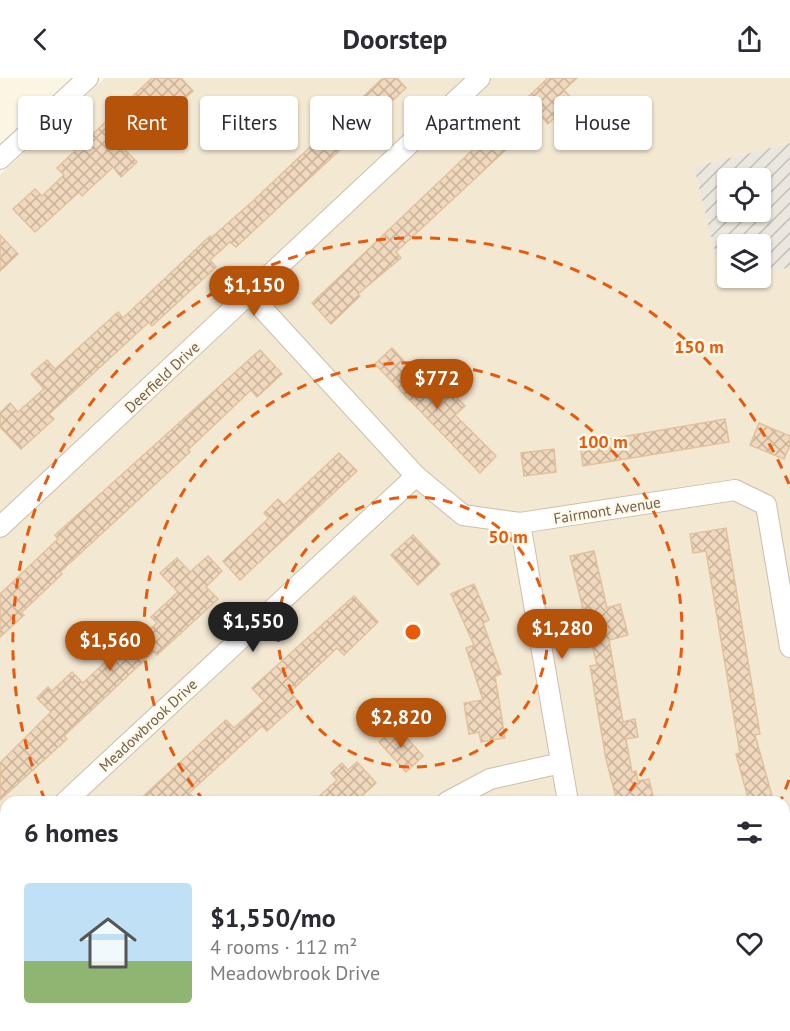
<!DOCTYPE html>
<html lang="en">
<head>
<meta charset="utf-8">
<style>
	:root { --surface:#fff; --page:#f7f7f7; --text:#2b2b33; --muted:#7c7c81; --accent:#b45309 }
	body { margin:0; font-family:"PT Sans",sans-serif; background:var(--page); color:var(--text); height:100vh; display:flex; flex-direction:column; font-size:22px; white-space:nowrap }
	* { box-sizing:border-box; margin:0 }
	p { font-size:20px; color:var(--muted) }
	.icon { flex:none; width:33px; height:33px; fill:none; stroke:currentColor; stroke-width:2; stroke-linecap:round; stroke-linejoin:round }
	.map { position:relative; flex:1; overflow:hidden }
	.side { position:absolute; left:0px; top:718px; width:790px; height:236px; display:flex; flex-direction:column; background:var(--surface); border-radius:18px 18px 0 0; box-shadow:0 2px 4px #0004 }
	.side>* { flex:none }
	.top-card { position:absolute; left:18px; top:18px; width:754px; height:54px; display:flex; gap:12px }
	.controls { position:absolute; left:717px; top:90px; display:grid; gap:12px }
	.controls a { display:grid; place-items:center; width:54px; height:54px; border-radius:6px; background:var(--surface); box-shadow:0 2px 4px #0004; font-size:30px }
	.price { position:absolute; translate:-50% -51px; padding:0 14px; border-radius:21px; background:var(--accent); color:#fff; font-size:20px; line-height:39px; filter:drop-shadow(0 2px 3px #0008) }
	.price::after { content:''; position:absolute; left:50%; top:36px; width:18px; height:14px; margin-left:-9px; background:inherit; clip-path:polygon(0 0,100% 0,50% 100%) }
	.price.active { background:#222; color:#fff }
	ul { padding:0; list-style:none }
	li { display:flex; align-items:center; gap:18px; height:150px; padding:0 24px }
	li span { display:grid; place-items:center; flex:none; width:168px; height:120px; border-radius:6px; color:#555 }
	li>.icon { margin-inline-start:auto }
	span .icon { width:72px; height:72px; fill:#fffc; stroke-width:1 }
	li b { font-size:26px }
	h2 { display:flex; justify-content:space-between; align-items:center; height:72px; padding:0 24px; font-size:26px }
	.tag { padding:0 21px; border-radius:6px; background:var(--surface); box-shadow:0 2px 4px #0004; font-size:21px; line-height:54px }
	.tag.active { background:var(--accent); color:#fff }
	header { display:flex; justify-content:space-between; align-items:center; height:78px; padding:0 24px; background:var(--surface); font-size:27px; font-weight:700 }
	.map>svg:first-child { display:block }
	.residential { fill:#f3e8d2; fill-rule:evenodd }
	.industrial { fill:url(#industrial-furrows); fill-rule:evenodd }
	.building { fill:url(#building-cross-hatch); stroke:#e1c19d; stroke-width:1.5 }
	.lines { fill:none; stroke-linecap:round; stroke-linejoin:round }
	.minor-casing { stroke:#ccbeab; stroke-width:22 }
	.minor { stroke:#fff; stroke-width:20 }
	.ring { fill:none; stroke:#e8590c; stroke-width:3; stroke-dasharray:10 8 }
	.labels { text-anchor:middle; dominant-baseline:central; stroke-width:5; stroke-linejoin:round; paint-order:stroke }
	.street-label { font-size:15px; fill:#725e4a; stroke:#fef9e9 }
	.centre { fill:#e8590c; stroke:#fef9e9; stroke-width:3 }
	.ring-label { font-size:18px; text-anchor:middle; font-weight:bold; fill:#e8590c; stroke:#fef9e9; stroke-width:5; stroke-linejoin:round; paint-order:stroke }
</style>
</head>
<body>
<header><svg class="icon" aria-label="back" viewBox="0 0 24 24"><path d="M15 5l-7 7 7 7"/></svg>Doorstep<svg class="icon" aria-label="share" viewBox="0 0 24 24"><path d="M12 15V3M7 8l5-5 5 5M5 13v7h14v-7"/></svg></header>
<div class="map">
<svg width="790" height="953" viewBox="0 0 790 953">
	<defs>
		<pattern id="industrial-furrows" width="10" height="10" patternUnits="userSpaceOnUse" patternTransform="scale(1.5)"><rect width="10" height="10" fill="#ebe6de"/><path d="M-1 1l2-2M0 10L10 0M9 11l2-2" fill="none" stroke="#c3beb6"/></pattern>
		<pattern id="building-cross-hatch" width="8" height="8" patternUnits="userSpaceOnUse" patternTransform="scale(1.5)"><rect width="8" height="8" fill="#f0d8bc"/><path d="M0 0l8 8M0 8l8-8" fill="none" stroke="#c7b29b"/></pattern>
	</defs>
	<rect width="100%" height="100%" fill="#fbf5e4"/>
	<path class="residential" d="M105 0H790V65L694 89 721 198 760 200 761 193 790 190V953H0V97ZM6 724H784V948H6Z"/>
	<path class="industrial" d="M790 65V190L761 193 760 166H728L727 197 721 198 694 89ZM728 100H760V134H728Z"/>
	<g class="building">
		<polygon points="152,0 181,0 193,13 125,72 137,84 121,99 113,89 82,118 79,114 35,154 13,131 35,111 42,118 64,97 57,90"/>
		<polygon points="383,0 397,0 406,10 236,169 230,164 210,182 216,189 152,248 149,244 49,336 54,341 21,371 0,349 0,335 10,325 18,334 44,311 31,296 47,282 55,291 118,234 123,240 210,158 211,160 253,123"/>
		<polygon points="548,0 577,0 564,12 573,22 548,46 542,39 497,80 396,174 401,180 358,216 360,218 331,246 312,225"/>
		<polygon points="0,157 18,176 0,193"/>
		<polygon points="392,270 442,324 452,315 465,328 455,337 496,378 480,395 375,286"/>
		<polygon points="260,272 282,296 257,319 251,312 188,372 190,374 60,494 62,496 21,535 24,537 0,559 0,516 58,461 55,457"/>
		<polygon points="725,341 729,364 583,388 580,366"/>
		<polygon points="759,345 790,358 790,367 784,381 750,367"/>
		<polygon points="554,371 556,394 524,398 521,375"/>
		<polygon points="339,375 357,393 240,502 223,483 269,440 264,435 278,421 284,427"/>
		<polygon points="726,450 760,656 755,657 772,718 749,724 736,676 740,675 706,473 693,475 690,456"/>
		<polygon points="413,457 440,486 418,507 391,477"/>
		<polygon points="594,473 607,530 620,526 628,557 609,562 623,644 635,641 638,659 626,661 632,694 636,693 638,703 649,701 654,722 642,724 617,724 606,681 590,588 597,587 570,478"/>
		<polygon points="208,478 222,493 206,509 218,521 157,577 154,573 64,658 67,661 0,722 0,685 51,634 37,620 48,609 52,613 72,594 83,605 127,564 131,569 157,545 151,539 178,514 160,495 177,480 190,494"/>
		<polygon points="474,506 489,542 483,545 501,596 495,598 505,660 481,664 479,654 469,656 464,625 483,622 466,570 474,567 451,516"/>
		<polygon points="354,518 378,544 344,577 337,570 290,614 299,624 267,653 262,648 189,715 198,724 137,724 226,642 234,650 264,623 252,610"/>
		<polygon points="396,648 423,678 406,694 379,664"/>
		<polygon points="357,684 376,705 355,724 313,724 337,702 331,695 342,685 348,692"/>
	</g>
	<g class="lines">
		<g class="minor-casing">
			<g id="minor">
				<polyline points="0,81 88,0"/>
				<polyline points="250,217 416,398 463,437 520,445 735,412 766,427 790,569"/>
				<polyline points="520,445 568,724"/>
				<polyline points="0,449 480,0"/>
				<polyline points="65,724 416,398"/>
				<polyline points="447,724 490,701 561,685"/>
				<polyline points="0,785 6,779"/>
				<polyline points="605,948 606,953"/>
				<polyline points="181,953 187,948"/>
			</g>
		</g>
		<use href="#minor" class="minor"/>
	</g>
	<g class="ring">
		<circle cx="413" cy="554" r="135"/>
		<path d="M204 723A269 269 0 1 1 622 723"/>
		<path d="M789 702A404 404 0 0 1 781 722M500 948A404 404 0 0 1 480 952M346 952A404 404 0 0 1 326 948M45 722A404 404 0 1 1 789 406"/>
	</g>
	<g class="labels">
		<g class="street-label">
			<text transform="translate(162 299) rotate(-43)">Deerfield Drive</text>
			<text transform="translate(607 432) rotate(-9)">Fairmont Avenue</text>
			<text transform="translate(148 647) rotate(-43)">Meadowbrook Drive</text>
		</g>
	</g>
	<circle cx="413" cy="554" r="9" class="centre"/>
	<g class="ring-label">
		<text x="699" y="275">150 m</text>
		<text x="603" y="370">100 m</text>
		<text x="508" y="465">50 m</text>
	</g>
</svg>
<div class="controls">
<a><svg class="icon" aria-label="locate" viewBox="0 0 24 24"><circle cx="12" cy="12" r="6"/><path d="M12 2v4M12 18v4M2 12h4M18 12h4"/></svg></a>
<a><svg class="icon" aria-label="layers" viewBox="0 0 24 24"><path d="M12 4l9 5-9 5-9-5zM3 14l9 5 9-5"/></svg></a>
</div>
<b class="price" style="left:254px;top:239px">$1,150</b>
<b class="price" style="left:437px;top:332px">$772</b>
<b class="price active" style="left:253px;top:575px">$1,550</b>
<b class="price" style="left:562px;top:582px">$1,280</b>
<b class="price" style="left:110px;top:594px">$1,560</b>
<b class="price" style="left:401px;top:671px">$2,820</b>
<div class="top-card">
<a class="tag">Buy</a>
<a class="tag active">Rent</a>
<a class="tag">Filters</a>
<a class="tag">New</a>
<a class="tag">Apartment</a>
<a class="tag">House</a>
</div>
<section class="side">
<h2>6 homes<svg class="icon" aria-label="filters" viewBox="0 0 24 24"><path d="M4 7h16M4 17h16"/><circle cx="9" cy="7" r="2"/><circle cx="15" cy="17" r="2"/></svg></h2>
<ul>
<li><span style="background:linear-gradient(#bfe0f5 65%,#8fb573 0)"><svg class="icon" aria-label="home" viewBox="0 0 24 24"><path d="M3 11l9-7 9 7M6 9v11h12V9"/></svg></span><div><b>$1,550/mo</b><p>4 rooms · 112 m²</p><p>Meadowbrook Drive</p></div><svg class="icon" aria-label="heart" viewBox="0 0 24 24"><path d="M12 20l-8-8c-3-5 5-10 8-4 3-6 11-1 8 4z"/></svg></li>
</ul>
</section>
</div>
</body>
</html>
